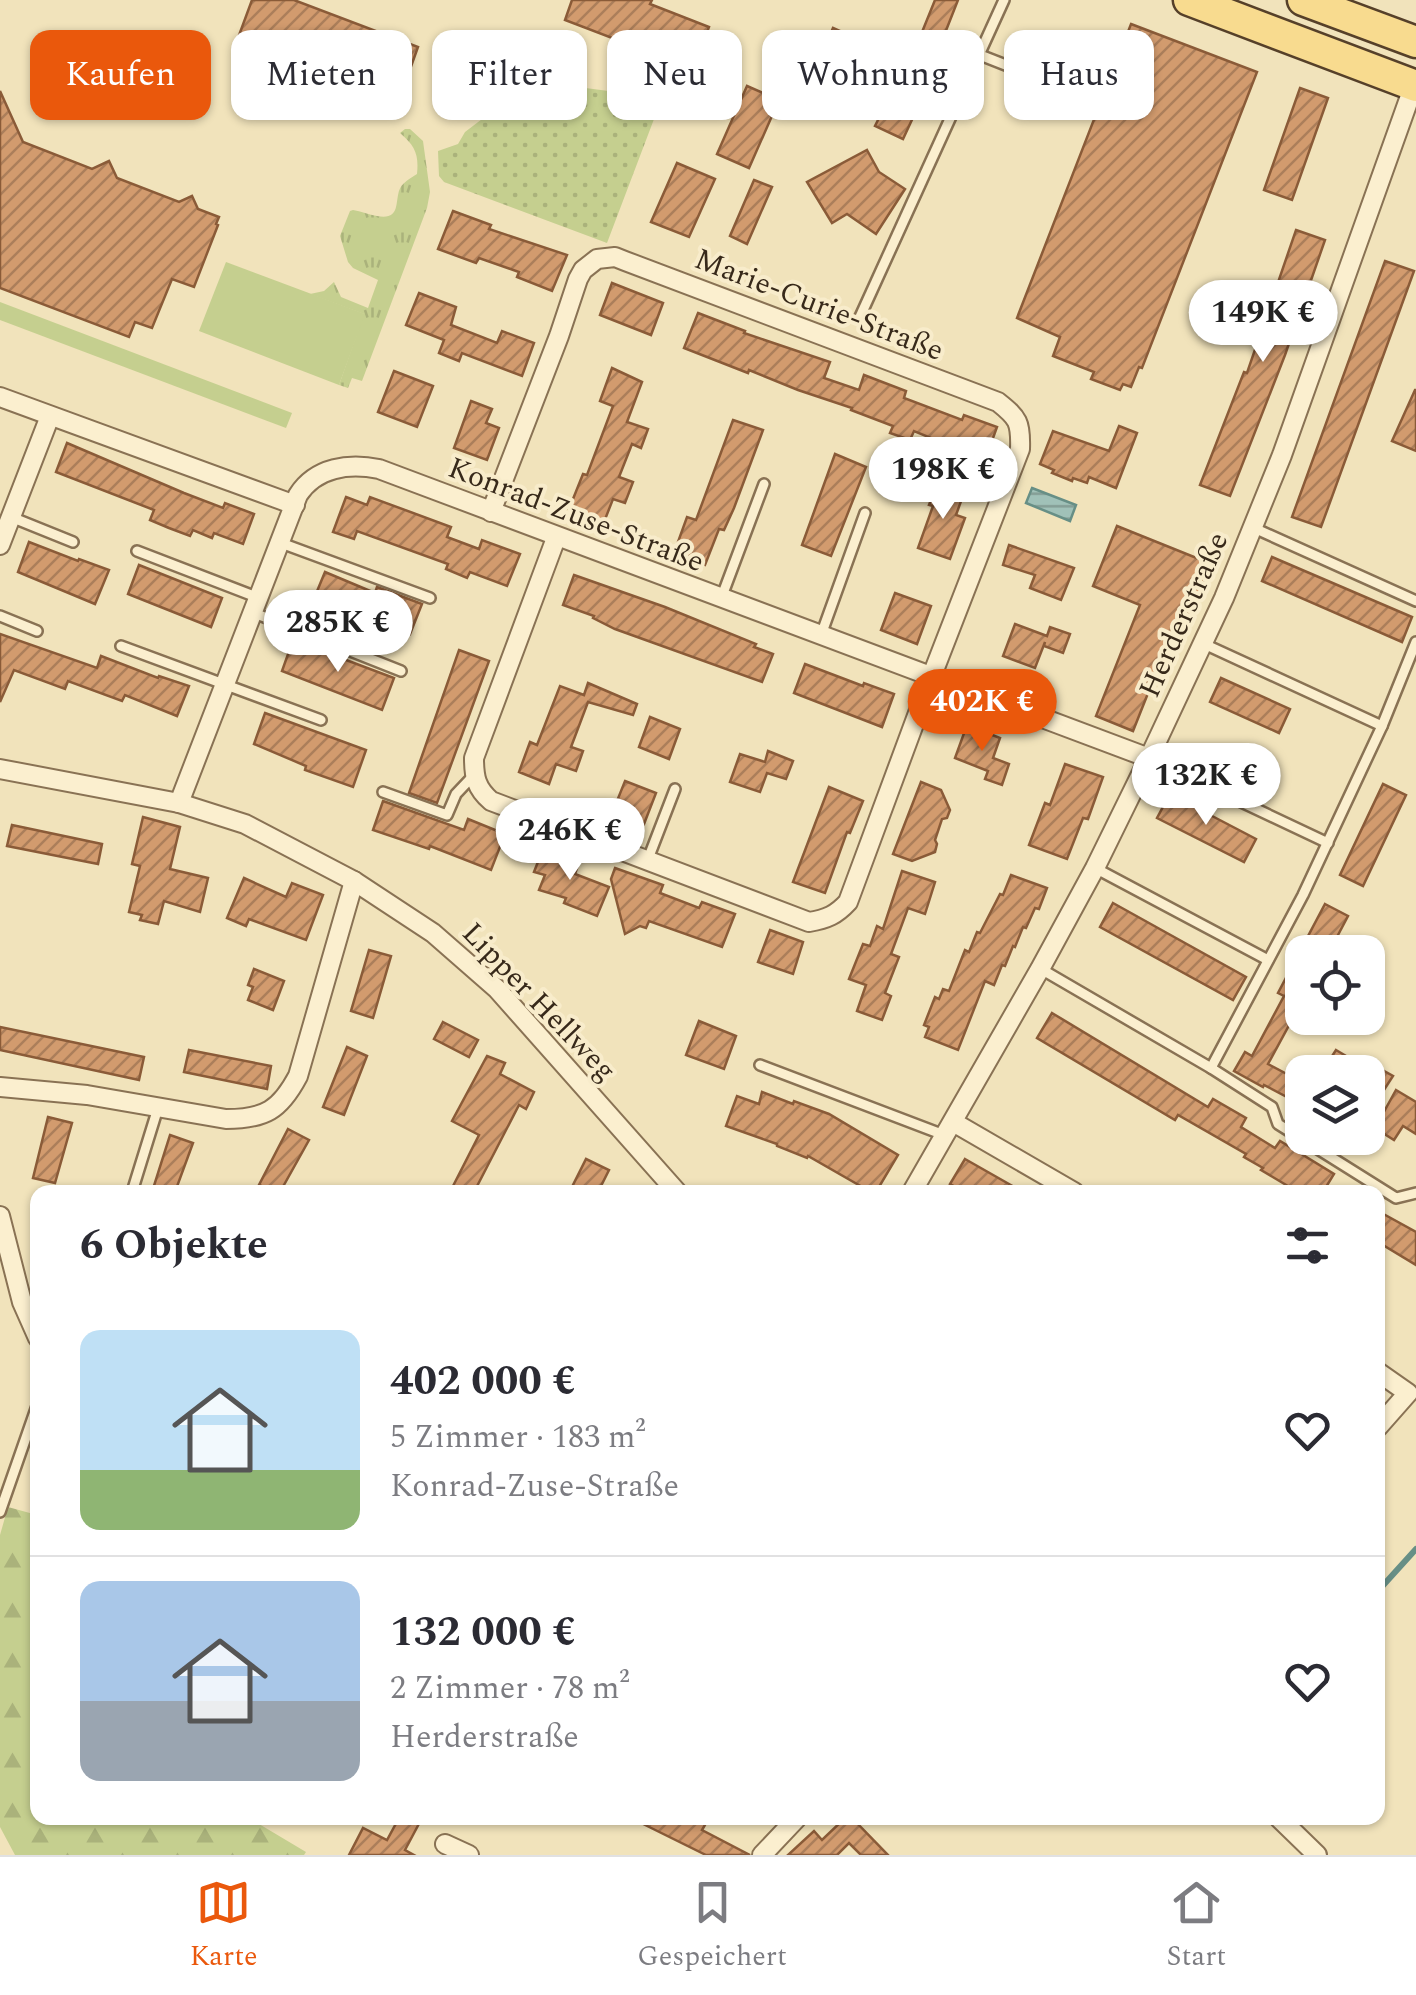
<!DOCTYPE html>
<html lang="de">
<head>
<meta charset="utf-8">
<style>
	:root { --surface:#fff; --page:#f7f7f7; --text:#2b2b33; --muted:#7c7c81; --line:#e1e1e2; --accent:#ea580c }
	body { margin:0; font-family:Spectral,serif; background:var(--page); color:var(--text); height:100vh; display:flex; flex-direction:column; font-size:38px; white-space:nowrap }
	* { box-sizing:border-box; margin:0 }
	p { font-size:32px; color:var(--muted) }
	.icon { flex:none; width:55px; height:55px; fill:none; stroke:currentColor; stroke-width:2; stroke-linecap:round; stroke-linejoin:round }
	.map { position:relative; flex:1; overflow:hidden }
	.side { position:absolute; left:30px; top:1185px; width:1355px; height:640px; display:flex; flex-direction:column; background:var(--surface); border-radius:20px; box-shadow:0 2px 8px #0004 }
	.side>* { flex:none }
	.guide { position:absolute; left:30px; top:30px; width:1358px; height:90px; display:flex; gap:20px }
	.controls { position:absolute; left:1285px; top:935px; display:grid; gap:20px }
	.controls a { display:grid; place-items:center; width:100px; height:100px; border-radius:20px; background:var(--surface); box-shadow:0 2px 8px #0004; font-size:50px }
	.price { position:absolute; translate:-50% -85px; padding:0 22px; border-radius:35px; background:#fff; color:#222; font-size:32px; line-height:65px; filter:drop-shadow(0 2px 5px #0008) }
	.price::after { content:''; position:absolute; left:50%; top:60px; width:30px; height:22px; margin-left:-15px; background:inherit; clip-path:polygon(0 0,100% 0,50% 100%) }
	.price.active { background:var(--accent); color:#fff }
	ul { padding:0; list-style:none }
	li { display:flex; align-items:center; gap:30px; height:250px; padding:0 50px }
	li+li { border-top:2px solid var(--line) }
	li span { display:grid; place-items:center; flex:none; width:280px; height:200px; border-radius:20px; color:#555 }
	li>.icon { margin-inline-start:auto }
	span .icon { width:120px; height:120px; fill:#fffc; stroke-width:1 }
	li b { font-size:42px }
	h2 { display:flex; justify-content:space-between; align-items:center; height:120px; padding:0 50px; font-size:42px }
	.chip { padding:0 35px; border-radius:20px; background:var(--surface); box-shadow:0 2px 8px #0004; font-size:35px; line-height:90px }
	.chip.active { background:var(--accent); color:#fff }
	.tab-bar { display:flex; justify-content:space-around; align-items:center; height:140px; border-top:2px solid var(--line); background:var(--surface); font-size:28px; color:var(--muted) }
	.tab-bar a { display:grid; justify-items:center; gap:5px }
	.tab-bar .active { color:var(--accent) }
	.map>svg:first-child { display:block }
	.grass { fill:url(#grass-tufts) }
	.forest { fill:url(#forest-firs) }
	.park { fill:url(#park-dots) }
	.pitch { fill:#c5cf8f }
	.water { fill:url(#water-rules); stroke:#678f86; stroke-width:2.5 }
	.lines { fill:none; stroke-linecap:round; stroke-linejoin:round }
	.stream { stroke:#678f86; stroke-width:6 }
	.building { fill:url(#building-hatch); stroke:#8a5b38; stroke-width:2.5 }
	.lane-casing { stroke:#897254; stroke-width:14 }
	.street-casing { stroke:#897254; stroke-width:22 }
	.primary-casing { stroke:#564029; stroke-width:35 }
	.lane { stroke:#fbefcf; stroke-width:9 }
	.street { stroke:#fbefcf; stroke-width:18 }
	.primary { stroke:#f8db8f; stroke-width:30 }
	.labels { text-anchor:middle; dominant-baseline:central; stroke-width:8; stroke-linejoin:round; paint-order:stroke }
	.street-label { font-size:30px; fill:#37291a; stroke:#f8eccb }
</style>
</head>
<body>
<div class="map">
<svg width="1416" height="1855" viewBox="0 0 1416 1855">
	<defs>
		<pattern id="grass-tufts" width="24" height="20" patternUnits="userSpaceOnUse" patternTransform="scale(2.5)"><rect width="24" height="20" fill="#c5cf8f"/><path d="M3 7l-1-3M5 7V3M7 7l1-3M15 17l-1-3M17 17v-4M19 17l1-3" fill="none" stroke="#aab27b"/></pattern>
		<pattern id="forest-firs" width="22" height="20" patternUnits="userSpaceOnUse" patternTransform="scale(2.5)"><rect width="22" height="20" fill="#c5cf8f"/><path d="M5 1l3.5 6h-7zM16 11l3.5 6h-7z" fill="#aab27b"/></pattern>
		<pattern id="park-dots" width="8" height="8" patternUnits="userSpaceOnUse" patternTransform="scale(2.5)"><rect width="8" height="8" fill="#c5cf8f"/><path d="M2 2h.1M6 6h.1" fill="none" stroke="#aab27b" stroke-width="1.8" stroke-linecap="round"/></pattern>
		<pattern id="water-rules" width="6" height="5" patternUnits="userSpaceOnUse" patternTransform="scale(2.5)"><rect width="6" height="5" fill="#a0c1b8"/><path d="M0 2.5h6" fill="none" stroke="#839d95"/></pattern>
		<pattern id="building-hatch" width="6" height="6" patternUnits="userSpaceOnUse" patternTransform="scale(2.5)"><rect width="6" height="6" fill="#d29b6e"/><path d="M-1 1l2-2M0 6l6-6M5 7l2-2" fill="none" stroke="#ab7e5a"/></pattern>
	</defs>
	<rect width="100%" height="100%" fill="#f1e3bb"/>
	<path class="grass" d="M405 129H410L423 141 430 192 427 208 362 381 352 378 348 388 339 385 364 314 310 294 324 291 334 282 341 297 368 308 378 280 353 268 348 262 340 236 350 211 353 210C361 211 369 215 377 216 400 220 395 204 399 191 401 183 411 178 417 174 419 154 415 146 400 133Z"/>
	<polygon class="forest" points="8,1507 37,1515 38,1818 249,1818 306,1852 304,1855 15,1855 0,1827 0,1535"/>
	<polygon class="park" points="532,81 662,98 607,243 444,182 439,176 438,151 458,144 465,132"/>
	<g class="pitch">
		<polygon points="226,262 365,314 339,385 199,331"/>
		<polygon points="0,302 292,413 286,428 0,320"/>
	</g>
	<polygon class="water" points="1032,488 1076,505 1070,521 1026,503"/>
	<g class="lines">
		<polyline class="stream" points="1378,1591 1416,1549"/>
	</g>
	<g class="building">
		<polygon points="252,0 294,0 418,47 399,100 383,93 379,101 366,104 357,93 360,85 329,73 325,81 312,83 304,72 307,64 238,38"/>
		<polygon points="572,0 652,0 650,4 709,27 693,69 565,20"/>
		<polygon points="935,0 958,0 936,56 944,60 927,98 923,96 903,139 875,126 880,116 876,114 908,43 916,47"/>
		<polygon points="1131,24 1257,72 1142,368 1139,367 1131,387 1123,384 1120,390 1091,379 1094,372 1053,356 1060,337 1017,318"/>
		<polygon points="833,28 851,36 824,96 807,88"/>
		<polygon points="747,86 779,100 749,168 717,154"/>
		<polygon points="1300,88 1328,98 1292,200 1264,190"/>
		<polygon points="0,91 23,142 92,169 109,161 117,178 179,202 192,196 198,209 219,217 216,224 218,225 194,287 172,279 152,328 135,322 129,337 0,288"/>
		<polygon points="867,150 879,172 905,189 876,234 847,214 832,223 807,182"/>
		<polygon points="677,163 715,179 689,237 651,222"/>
		<polygon points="754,180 772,187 747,244 730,236"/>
		<polygon points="453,211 491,225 489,229 567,255 552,291 517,277 519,272 479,258 476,263 438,249"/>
		<polygon points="1296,230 1325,240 1285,355 1230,496 1200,485 1244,372 1247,373"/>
		<polygon points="1385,261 1414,271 1321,527 1292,517"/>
		<polygon points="612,283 663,303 651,335 600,315"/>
		<polygon points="419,293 456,307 451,325 497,343 502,331 534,343 522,376 462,353 459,361 439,353 444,340 406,325"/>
		<polygon points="698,313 745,331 744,333 830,362 824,378 859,390 864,375 906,391 904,398 962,420 964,415 997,427 985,460 914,431 910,440 890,433 893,426 851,410 852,408 798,390 749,370 748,373 684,348"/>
		<polygon points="612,368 642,382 627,422 648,429 641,448 632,444 619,477 633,482 625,503 613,499 604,522 569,509 583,474 587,475 613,406 600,401"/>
		<polygon points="394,371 433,386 417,427 378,412"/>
		<polygon points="1415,390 1416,390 1416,451 1392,441"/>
		<polygon points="471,401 492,409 486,423 499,428 487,460 454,448"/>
		<polygon points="733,420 763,430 734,508 724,530 719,529 705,565 674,553 687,517 696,520"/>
		<polygon points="1119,426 1137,433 1116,488 1089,477 1087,483 1073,478 1072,481 1052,473 1054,470 1040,464 1053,431 1109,451"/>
		<polygon points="67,443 184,493 223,508 225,503 254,514 243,544 214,533 212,538 193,530 190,536 169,528 150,520 154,510 56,472"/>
		<polygon points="835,454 866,467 831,556 802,545"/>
		<polygon points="938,483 964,493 956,515 965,518 950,559 918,548 933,506 929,505"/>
		<polygon points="346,497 367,505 370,497 451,527 447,537 479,549 482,540 520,554 507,586 470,572 467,578 446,569 448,564 357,531 354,539 333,532"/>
		<polygon points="1117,526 1214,565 1191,625 1177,620 1133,731 1096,716 1140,605 1093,586"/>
		<polygon points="29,542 78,561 79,559 109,570 95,604 18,572"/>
		<polygon points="1009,545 1074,568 1061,600 1030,588 1035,575 1003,565"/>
		<polygon points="1272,557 1412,617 1402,642 1262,581"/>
		<polygon points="139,565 222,598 211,627 128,594"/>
		<polygon points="325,572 375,593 377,587 422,604 410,634 353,611 352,616 313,601"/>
		<polygon points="574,575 665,607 756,644 754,647 773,654 762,682 615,629 593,618 594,616 563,605"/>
		<polygon points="895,593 931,606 917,644 881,630"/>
		<polygon points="1015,624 1047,636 1050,627 1070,634 1063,653 1044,646 1045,642 1035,668 1003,656"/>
		<polygon points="0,634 97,668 101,656 158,678 159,676 189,686 177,716 125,695 122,701 68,681 65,689 14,670 0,702"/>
		<polygon points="293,640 394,678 382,710 282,671"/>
		<polygon points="459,650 489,661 437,803 409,793"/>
		<polygon points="805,664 863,686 864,683 894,694 882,727 794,693"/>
		<polygon points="1221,678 1290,709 1279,733 1210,702"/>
		<polygon points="588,683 637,704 633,715 588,702 571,747 583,751 576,771 556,764 549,784 519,772 530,742 537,745 560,686 584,695"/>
		<polygon points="265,713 366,750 353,787 305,770 306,766 254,744"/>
		<polygon points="650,717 680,729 669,759 639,747"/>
		<polygon points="967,725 1000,738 993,758 1009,764 1002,785 985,779 988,771 955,758"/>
		<polygon points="768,751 793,761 786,779 767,773 760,792 730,782 740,754 765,762"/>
		<polygon points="1065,764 1103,777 1088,819 1083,818 1067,859 1029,845 1045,803 1050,805"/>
		<polygon points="625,781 656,793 644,824 613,811"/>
		<polygon points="921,782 941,790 950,810 947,818 942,819 935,840 937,844 935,852 912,861 893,854"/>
		<polygon points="1383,784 1406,795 1363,886 1340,875"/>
		<polygon points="829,787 863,801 850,833 847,832 825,893 793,882"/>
		<polygon points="1170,794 1256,839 1244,862 1157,818"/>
		<polygon points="383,801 464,830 468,819 505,834 491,870 430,846 429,849 373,830"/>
		<polygon points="143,817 180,827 170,869 208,878 200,912 164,901 158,924 140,920 142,915 129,912 140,866 132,864"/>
		<polygon points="12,825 102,844 98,864 7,846"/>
		<polygon points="543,849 579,862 575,874 609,887 597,916 564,903 566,898 539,890 545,875 534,872"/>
		<polygon points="615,868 663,885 660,893 699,908 702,902 735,914 722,947 649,921 646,928 640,926 625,934 611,879"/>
		<polygon points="902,871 935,882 925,914 908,908 891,954 899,957 885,993 891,996 882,1020 857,1011 866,985 849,979 863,944 870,946 877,926 883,929"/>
		<polygon points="1011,875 1047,888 1039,909 1035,908 1026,928 1023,927 1015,947 1013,946 1005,966 1002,965 994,985 985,981 958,1050 925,1037 929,1027 924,1025 935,997 939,999 943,989 949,991 965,950 969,952 977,932 980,933 1000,894 1003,895"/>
		<polygon points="244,878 286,897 292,883 323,895 306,940 249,919 246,926 227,918"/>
		<polygon points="1113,903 1246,977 1233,1000 1100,927"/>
		<polygon points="1325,904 1348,916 1329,952 1302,952 1302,1006 1300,1005 1268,1064 1302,1082 1302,1105 1264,1085 1263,1087 1234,1071 1245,1052 1252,1056 1284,996 1278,993"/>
		<polygon points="770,930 803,942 793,974 758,962"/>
		<polygon points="369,950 391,956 373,1018 351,1011"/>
		<polygon points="254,969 284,981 273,1010 248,1000 253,987 248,985"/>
		<polygon points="1052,1013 1208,1107 1213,1099 1246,1118 1241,1127 1275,1148 1280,1141 1334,1174 1323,1192 1298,1192 1261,1170 1263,1168 1244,1157 1246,1154 1178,1115 1175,1120 1037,1038"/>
		<polygon points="699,1021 736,1036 724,1069 686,1055"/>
		<polygon points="443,1022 478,1040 469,1057 434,1039"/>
		<polygon points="0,1027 144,1057 139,1080 0,1050"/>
		<polygon points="347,1047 367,1056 344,1115 323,1107"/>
		<polygon points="189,1050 271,1066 267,1089 184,1072"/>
		<polygon points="1336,1050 1373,1072 1322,1072"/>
		<polygon points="487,1056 505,1063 500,1074 534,1092 526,1109 519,1105 474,1192 450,1192 479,1135 452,1121"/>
		<polygon points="1377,1067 1393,1076 1382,1093 1368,1084"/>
		<polygon points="1396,1090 1416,1102 1416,1134 1403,1126 1394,1140 1375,1128"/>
		<polygon points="762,1092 793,1104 794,1101 829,1114 898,1155 876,1192 871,1192 808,1156 807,1158 777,1146 777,1144 726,1126 737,1096 759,1104"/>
		<polygon points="48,1117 72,1123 55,1183 33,1178"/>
		<polygon points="288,1129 309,1140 280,1192 275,1192 259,1185"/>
		<polygon points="170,1135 193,1143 175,1192 152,1192"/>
		<polygon points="586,1159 609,1170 598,1192 583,1192 572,1187"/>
		<polygon points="965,1159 1023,1192 965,1192 950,1184"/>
		<polygon points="1378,1211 1416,1232 1416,1265 1378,1242"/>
		<polygon points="399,1818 422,1818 405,1850 414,1855 349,1855 363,1828 387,1840"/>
		<polygon points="631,1818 709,1818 702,1830 750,1855 706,1855"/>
		<polygon points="845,1818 852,1818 888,1855 861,1855 849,1843 837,1855 788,1855 814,1831 822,1840"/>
	</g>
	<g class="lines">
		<g class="lane-casing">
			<g id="lane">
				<polyline points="980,55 1026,73 1021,87 1072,107"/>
				<polyline points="859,319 1004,0"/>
				<polyline points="11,517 73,542"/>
				<polyline points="1254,528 1416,601"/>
				<polyline points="281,543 430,598"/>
				<polyline points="137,551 259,598"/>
				<polyline points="722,596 764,484"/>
				<polyline points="254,613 401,671"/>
				<polyline points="0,616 37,631"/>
				<polyline points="821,635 865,513"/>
				<polyline points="1416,642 1382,726 1303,895 1211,1068 1272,1107 1278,1124 1396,1198 1416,1193"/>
				<polyline points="1202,643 1382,726"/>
				<polyline points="121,646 321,720"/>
				<polyline points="1150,759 1328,843"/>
				<polyline points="383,792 447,815 456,794 474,775"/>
				<polyline points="648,859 675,789"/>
				<polyline points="1095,868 1268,960"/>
				<polyline points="1041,969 1211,1068"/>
				<polyline points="760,1065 944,1135"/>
				<polyline points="132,1192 158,1108"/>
				<polyline points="0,1512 38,1403"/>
			</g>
		</g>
		<g class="street-casing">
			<g id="street">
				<polyline points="0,397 295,505"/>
				<path d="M491 512 559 336 578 279 583 270 597 259 615 257 625 261 998 402C1018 418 1021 422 1020 449L931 678 848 902C836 915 827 919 809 922L491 801C476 788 474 777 474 758L556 538"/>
				<polyline points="0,545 50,416"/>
				<polyline points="0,769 179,803 245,824 354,881 433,933 497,989 677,1192"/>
				<path d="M179 803 298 495C316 467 349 463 379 469L1149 758"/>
				<path d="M0 1087 87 1095 226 1119C265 1119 280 1110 298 1076L354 881"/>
				<polyline points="953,1122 1074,1192"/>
				<polyline points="912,1192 1040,969 1095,868 1149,758 1224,598 1282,455 1414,85"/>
				<polyline points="0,1216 22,1302 38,1338"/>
				<polyline points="1378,1372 1408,1393 1378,1427"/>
				<polyline points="1279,1818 1317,1855"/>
				<polyline points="445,1844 469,1855"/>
				<polyline points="762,1855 797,1818"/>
			</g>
		</g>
		<g class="primary-casing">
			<g id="primary">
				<polyline points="1189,0 1416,86"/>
				<polyline points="1303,0 1416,42"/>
			</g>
		</g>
		<use href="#lane" class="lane"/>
		<use href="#street" class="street"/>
		<use href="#primary" class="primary"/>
	</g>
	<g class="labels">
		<g class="street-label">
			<text transform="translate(819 305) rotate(21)">Marie-Curie-Straße</text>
			<text transform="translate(576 515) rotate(21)">Konrad-Zuse-Straße</text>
			<text transform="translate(1184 615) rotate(-66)">Herderstraße</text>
			<text transform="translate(539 1002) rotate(46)">Lipper Hellweg</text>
		</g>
	</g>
</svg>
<div class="controls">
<a><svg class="icon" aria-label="locate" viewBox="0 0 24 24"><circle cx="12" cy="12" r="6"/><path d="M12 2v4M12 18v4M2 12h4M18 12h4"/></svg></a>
<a><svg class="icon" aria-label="layers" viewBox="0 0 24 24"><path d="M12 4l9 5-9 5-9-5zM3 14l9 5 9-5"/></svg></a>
</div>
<b class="price" style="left:1263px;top:365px">149K €</b>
<b class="price" style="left:943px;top:522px">198K €</b>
<b class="price" style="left:338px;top:675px">285K €</b>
<b class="price active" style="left:982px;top:754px">402K €</b>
<b class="price" style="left:1206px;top:828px">132K €</b>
<b class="price" style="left:570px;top:883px">246K €</b>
<div class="guide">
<a class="chip active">Kaufen</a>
<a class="chip">Mieten</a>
<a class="chip">Filter</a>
<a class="chip">Neu</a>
<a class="chip">Wohnung</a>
<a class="chip">Haus</a>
</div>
<section class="side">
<h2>6 Objekte<svg class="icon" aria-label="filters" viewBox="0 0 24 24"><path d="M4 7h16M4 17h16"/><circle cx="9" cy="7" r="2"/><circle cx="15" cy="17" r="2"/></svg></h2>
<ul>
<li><span style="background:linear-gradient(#bfe0f5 70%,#8fb573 0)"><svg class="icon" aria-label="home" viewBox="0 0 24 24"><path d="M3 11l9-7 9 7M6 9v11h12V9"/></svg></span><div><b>402 000 €</b><p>5 Zimmer · 183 m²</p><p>Konrad-Zuse-Straße</p></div><svg class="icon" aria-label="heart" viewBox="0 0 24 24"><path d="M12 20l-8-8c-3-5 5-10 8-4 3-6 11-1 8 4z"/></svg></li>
<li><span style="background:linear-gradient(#a9c7e8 60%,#9aa5b1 0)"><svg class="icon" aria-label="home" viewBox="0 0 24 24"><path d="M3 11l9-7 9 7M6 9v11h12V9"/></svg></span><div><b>132 000 €</b><p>2 Zimmer · 78 m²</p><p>Herderstraße</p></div><svg class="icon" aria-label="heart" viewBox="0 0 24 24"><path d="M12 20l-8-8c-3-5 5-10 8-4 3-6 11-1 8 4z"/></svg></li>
</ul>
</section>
</div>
<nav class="tab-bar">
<a class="active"><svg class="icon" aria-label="map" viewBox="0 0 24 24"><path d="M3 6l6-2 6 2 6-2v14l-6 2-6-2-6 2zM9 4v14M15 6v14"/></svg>Karte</a>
<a><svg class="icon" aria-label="saved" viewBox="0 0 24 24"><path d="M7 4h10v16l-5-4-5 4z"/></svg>Gespeichert</a>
<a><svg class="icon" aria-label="home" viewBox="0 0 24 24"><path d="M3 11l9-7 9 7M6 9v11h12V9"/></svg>Start</a>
</nav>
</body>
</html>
